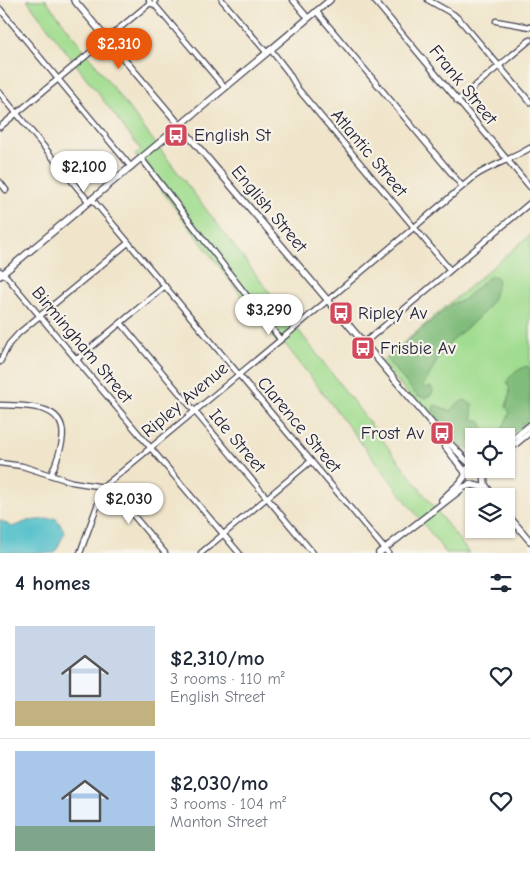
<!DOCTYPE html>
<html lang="en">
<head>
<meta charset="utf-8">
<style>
	:root { --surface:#fff; --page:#f2f2f3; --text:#1f2937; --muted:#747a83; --line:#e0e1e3; --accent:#ea580c }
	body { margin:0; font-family:"Comic Neue",sans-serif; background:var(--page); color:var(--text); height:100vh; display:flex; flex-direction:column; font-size:19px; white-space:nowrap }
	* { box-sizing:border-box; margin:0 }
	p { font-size:16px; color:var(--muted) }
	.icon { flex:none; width:28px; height:28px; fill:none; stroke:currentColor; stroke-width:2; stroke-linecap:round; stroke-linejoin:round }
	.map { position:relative; height:553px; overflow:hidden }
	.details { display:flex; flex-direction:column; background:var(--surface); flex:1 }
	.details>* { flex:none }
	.tools { position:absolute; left:465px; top:428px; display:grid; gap:10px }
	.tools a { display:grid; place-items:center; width:50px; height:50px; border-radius:0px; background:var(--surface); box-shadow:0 1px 4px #0004; font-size:25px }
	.price { position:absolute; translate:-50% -42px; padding:0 11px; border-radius:18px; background:#fff; color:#222; font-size:16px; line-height:32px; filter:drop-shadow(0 1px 2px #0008) }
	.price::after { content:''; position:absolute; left:50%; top:30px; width:15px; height:11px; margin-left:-8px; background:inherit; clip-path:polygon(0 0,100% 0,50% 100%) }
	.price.selected { background:var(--accent); color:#fff }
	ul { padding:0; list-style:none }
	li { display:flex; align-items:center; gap:15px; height:125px; padding:0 15px }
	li+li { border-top:1px solid var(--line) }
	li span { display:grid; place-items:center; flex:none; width:140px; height:100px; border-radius:0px; color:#555 }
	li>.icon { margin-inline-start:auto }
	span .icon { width:60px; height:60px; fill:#fffc; stroke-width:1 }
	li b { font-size:21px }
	h2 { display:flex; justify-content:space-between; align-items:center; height:60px; padding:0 15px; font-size:21px }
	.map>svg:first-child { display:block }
	.green { fill:#a1dd90; stroke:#628066 }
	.forest { fill:#80bc7a; stroke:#516f5a }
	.water { fill:#53c0ca; stroke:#3a7182 }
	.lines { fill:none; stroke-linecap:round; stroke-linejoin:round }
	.minor-casing { stroke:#413f51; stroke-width:7 }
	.tertiary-casing { stroke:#413f51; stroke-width:8 }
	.minor { stroke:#fff; stroke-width:4.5 }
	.tertiary { stroke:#fff; stroke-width:5.5 }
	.labels { text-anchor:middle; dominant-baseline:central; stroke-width:4.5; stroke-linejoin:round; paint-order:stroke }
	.street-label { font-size:18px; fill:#22223b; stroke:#f7f3e8 }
	.poi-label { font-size:18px; fill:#22223b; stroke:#f7f3e8; text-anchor:start }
</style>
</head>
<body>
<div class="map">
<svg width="530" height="553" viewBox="0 0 530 553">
	<rect width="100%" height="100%" fill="#f7f3e8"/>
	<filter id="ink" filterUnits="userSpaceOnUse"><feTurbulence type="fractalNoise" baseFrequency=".02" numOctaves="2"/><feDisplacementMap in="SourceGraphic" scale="10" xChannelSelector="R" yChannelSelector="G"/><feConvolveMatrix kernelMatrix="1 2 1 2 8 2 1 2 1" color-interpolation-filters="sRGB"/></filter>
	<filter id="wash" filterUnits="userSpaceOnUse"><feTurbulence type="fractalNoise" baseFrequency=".0096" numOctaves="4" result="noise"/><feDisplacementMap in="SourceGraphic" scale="20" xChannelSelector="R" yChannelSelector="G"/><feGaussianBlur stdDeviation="1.12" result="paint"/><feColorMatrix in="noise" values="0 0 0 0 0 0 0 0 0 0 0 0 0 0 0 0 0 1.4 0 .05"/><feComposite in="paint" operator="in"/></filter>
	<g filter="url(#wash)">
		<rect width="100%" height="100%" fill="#f0e5cb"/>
		<g class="green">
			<polygon points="27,0 46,0 469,553 446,553 285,344 280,347 135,155 141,150"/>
			<polygon points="530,235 530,423 506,443 506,436 474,436 474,469 475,469 474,470 381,362"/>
		</g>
		<g class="forest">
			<path d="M496 276 498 282C495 289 494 298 490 304 479 321 458 332 445 349 436 360 431 374 423 386L425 388 431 387 433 391 431 395 424 398 417 396 386 359 452 304 463 300 489 277Z"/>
			<path d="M527 366 530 369V417C521 424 515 433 505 436L501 431 510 413 506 406C510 397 511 391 507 382 510 375 519 369 527 366Z"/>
			<path d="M465 400 472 405 473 419 480 421 483 426 481 432 474 433V458L470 456 471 447 462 448C456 436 433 418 433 408L435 405 451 411 457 404Z"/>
		</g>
		<polygon class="water" points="56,518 65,532 55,553 0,553 0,520 12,527 28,521"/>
	</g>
	<g filter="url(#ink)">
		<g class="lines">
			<g class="minor-casing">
				<g id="minor">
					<polyline points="149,0 150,3 152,4 155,3 155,0"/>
					<polyline points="222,0 267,53"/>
					<polyline points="293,0 308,18"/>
					<polyline points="374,0 530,187"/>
					<polyline points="428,0 453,14 460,20 530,102"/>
					<polyline points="154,4 225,88"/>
					<polyline points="0,9 131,167"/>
					<polyline points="316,11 462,186"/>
					<polyline points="496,21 530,27"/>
					<polyline points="271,50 288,72 298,89 450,270"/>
					<polyline points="0,93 89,202"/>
					<polyline points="457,101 530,40"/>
					<polyline points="0,127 150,3"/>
					<polyline points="141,158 280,339"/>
					<polyline points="0,182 6,190"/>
					<polyline points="92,199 388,553"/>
					<polyline points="0,271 7,277 239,553"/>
					<polyline points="121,323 313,553"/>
					<polyline points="364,343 530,203"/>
					<polyline points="76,360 165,286"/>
					<polyline points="0,362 9,344 19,333 128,243"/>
					<path d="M0 405C25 406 69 403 62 442 60 453 55 465 51 475"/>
					<polyline points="0,463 22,466 72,482 104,487"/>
					<polyline points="107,484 165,553"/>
					<path d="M80 553 104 487 107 484 290 332 475 176C492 165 512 159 530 148"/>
					<polyline points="201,553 311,461"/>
				</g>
			</g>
			<g class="tertiary-casing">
				<g id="tertiary">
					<polyline points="74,0 434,426 445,446 465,472"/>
					<polyline points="0,276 330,0"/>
					<path d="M442 437C454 445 461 458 473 466"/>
					<polyline points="506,445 530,425"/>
					<polyline points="506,452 530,432"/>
					<polyline points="481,469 484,473 485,485 491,493"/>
					<polyline points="465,474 467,469 474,466"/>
					<polyline points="469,484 481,487 490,496"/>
					<polyline points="442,500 460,483 465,476"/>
					<polyline points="506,513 530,541"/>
					<polyline points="379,553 464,487 472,485"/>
				</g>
			</g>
			<use href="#minor" class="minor"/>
			<use href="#tertiary" class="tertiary"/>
		</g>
	</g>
	<defs>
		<g id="bus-square" transform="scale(1.25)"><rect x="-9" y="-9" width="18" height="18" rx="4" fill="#d1495b" stroke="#f7f3e8"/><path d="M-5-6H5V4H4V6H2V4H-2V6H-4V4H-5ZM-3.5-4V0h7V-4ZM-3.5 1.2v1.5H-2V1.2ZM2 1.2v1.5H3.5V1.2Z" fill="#fff"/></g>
	</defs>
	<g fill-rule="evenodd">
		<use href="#bus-square" x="176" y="135"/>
		<use href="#bus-square" x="341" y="313"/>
		<use href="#bus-square" x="363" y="348"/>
		<use href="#bus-square" x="442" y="433"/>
	</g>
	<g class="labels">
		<g class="street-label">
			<text transform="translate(463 85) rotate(51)">Frank Street</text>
			<text transform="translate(369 153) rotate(50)">Atlantic Street</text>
			<text transform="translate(269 209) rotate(50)">English Street</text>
			<text transform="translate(82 345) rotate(50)">Birmingham Street</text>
			<text transform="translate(185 400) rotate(-40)">Ripley Avenue</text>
			<text transform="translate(299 425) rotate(50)">Clarence Street</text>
			<text transform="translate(237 441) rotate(50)">Ide Street</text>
		</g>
		<g class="poi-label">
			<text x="194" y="135">English St</text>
			<text x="358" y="313">Ripley Av</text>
			<text x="380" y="348">Frisbie Av</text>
			<text x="424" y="433" text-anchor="end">Frost Av</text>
		</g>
	</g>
</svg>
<div class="tools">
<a><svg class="icon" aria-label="locate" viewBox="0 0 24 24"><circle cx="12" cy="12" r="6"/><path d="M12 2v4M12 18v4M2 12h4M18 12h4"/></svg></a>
<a><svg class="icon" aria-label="layers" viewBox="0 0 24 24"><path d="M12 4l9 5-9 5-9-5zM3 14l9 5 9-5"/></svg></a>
</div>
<b class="price selected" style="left:119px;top:70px">$2,310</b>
<b class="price" style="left:84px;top:193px">$2,100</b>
<b class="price" style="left:269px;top:336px">$3,290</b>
<b class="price" style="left:129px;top:525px">$2,030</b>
</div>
<section class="details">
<h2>4 homes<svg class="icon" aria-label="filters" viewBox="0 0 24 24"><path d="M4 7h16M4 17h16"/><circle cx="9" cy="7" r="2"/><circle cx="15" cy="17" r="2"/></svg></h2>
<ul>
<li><span style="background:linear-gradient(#c9d6e8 75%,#c2b280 0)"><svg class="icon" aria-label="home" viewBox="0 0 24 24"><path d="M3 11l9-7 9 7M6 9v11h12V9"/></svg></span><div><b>$2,310/mo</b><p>3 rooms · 110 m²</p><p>English Street</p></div><svg class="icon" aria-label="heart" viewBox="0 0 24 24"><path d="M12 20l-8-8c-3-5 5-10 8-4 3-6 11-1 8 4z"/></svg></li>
<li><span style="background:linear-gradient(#a9c7e8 75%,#7fa58c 0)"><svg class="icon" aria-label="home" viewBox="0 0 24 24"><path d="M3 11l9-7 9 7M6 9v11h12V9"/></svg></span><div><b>$2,030/mo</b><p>3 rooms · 104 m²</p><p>Manton Street</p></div><svg class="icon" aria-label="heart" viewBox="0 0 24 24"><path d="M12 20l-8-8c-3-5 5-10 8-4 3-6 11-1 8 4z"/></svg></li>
</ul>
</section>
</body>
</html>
